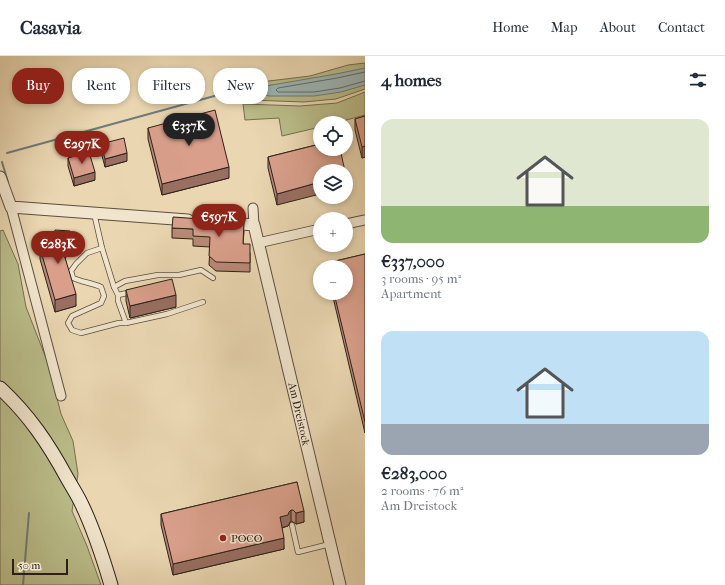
<!DOCTYPE html>
<html lang="en">
<head>
<meta charset="utf-8">
<style>
	:root { --surface:#fff; --page:#f2f2f3; --text:#1f2937; --muted:#747a83; --line:#e0e1e3; --accent:#8f2418 }
	body { margin:0; font-family:"IM FELL French Canon",serif; background:var(--page); color:var(--text); height:100vh; display:flex; flex-direction:column; font-size:15px; white-space:nowrap }
	* { box-sizing:border-box; margin:0 }
	p { font-size:13px; color:var(--muted) }
	.icon { flex:none; width:22px; height:22px; fill:none; stroke:currentColor; stroke-width:2; stroke-linecap:round; stroke-linejoin:round }
	.map { position:relative; flex:1; overflow:hidden }
	.drawer { display:flex; flex-direction:column; background:var(--surface); width:360px }
	.drawer>* { flex:none }
	.banner { position:absolute; left:12px; top:12px; width:293px; height:36px; display:flex; gap:8px }
	.controls { position:absolute; left:313px; top:60px; display:grid; gap:8px }
	.controls a { display:grid; place-items:center; width:40px; height:40px; border-radius:50%; background:var(--surface); box-shadow:0 2px 6px #0003; font-size:20px }
	.scale { position:absolute; left:12px; bottom:10px; width:56px; box-sizing:border-box; padding-left:4px; border:2px solid #2b2119; border-top:0; font-size:11px; line-height:14px; white-space:nowrap; color:#2b2119; -webkit-text-stroke:3px #f1e5cd; paint-order:stroke }
	.price { position:absolute; translate:-50% -34px; padding:0 9px; border-radius:14px; background:var(--accent); color:#fff; font-size:13px; line-height:26px; filter:drop-shadow(0 1px 2px #0008) }
	.price::after { content:''; position:absolute; left:50%; top:24px; width:12px; height:9px; margin-left:-6px; background:inherit; clip-path:polygon(0 0,100% 0,50% 100%) }
	.price.on { background:#222; color:#fff }
	ul { padding:0; list-style:none }
	li { display:grid; align-content:center; gap:8px; height:212px; padding:0 16px }
	li span { display:grid; place-items:center; height:124px; border-radius:12px; color:#555 }
	li>.icon { margin-inline-start:auto }
	span .icon { width:72px; height:72px; fill:#fffc; stroke-width:1 }
	li b { font-size:17px }
	h2 { display:flex; justify-content:space-between; align-items:center; height:48px; padding:0 16px; font-size:17px }
	.tag { padding:0 14px; border-radius:16px; background:var(--surface); box-shadow:0 2px 6px #0003; font-size:14px; line-height:36px }
	.tag.on { background:var(--accent); color:#fff }
	header { display:flex; align-items:center; gap:24px; box-sizing:border-box; height:56px; padding:0 20px; background:var(--surface); border-bottom:1px solid var(--line) }
	header strong { font-size:19px }
	nav { display:flex; gap:22px; margin-inline-start:auto; font-size:14px }
	main { display:flex; flex:1; min-height:0 }
	.map>svg:first-child { display:block }
	.green { fill:#babd8a; stroke:#726f52 }
	.water { fill:#9db7b7; stroke:#6f7b78 }
	.lines { fill:none; stroke-linecap:round; stroke-linejoin:round }
	.shore { stroke:#646c68; stroke-width:1 }
	.stream { stroke:#6f7b78; stroke-width:2 }
	.service-casing { stroke:#5b4e3f; stroke-width:6 }
	.minor-casing { stroke:#5b4e3f; stroke-width:11 }
	.tertiary-casing { stroke:#5b4e3f; stroke-width:13 }
	.secondary-casing { stroke:#2b2119; stroke-width:15 }
	.service { stroke:#f1e5cd; stroke-width:4.5 }
	.minor { stroke:#f1e5cd; stroke-width:9 }
	.tertiary { stroke:#f1e5cd; stroke-width:11 }
	.secondary { stroke:#f1e5cd; stroke-width:13 }
	.wall { fill:#bb8978; stroke:#2b2119 }
	.shaded-wall { fill:#986f61; stroke:#2b2119 }
	.building { fill:#d99f8b; stroke:#2b2119 }
	.poi-dot { fill:#8f2418; stroke:#f1e5cd; stroke-width:1.5 }
	.labels { text-anchor:middle; dominant-baseline:central; stroke-width:3; stroke-linejoin:round; paint-order:stroke }
	.street-label { font-size:11px; fill:#2b2119; stroke:#f1e5cd }
	.poi-label { font-size:11px; fill:#2b2119; stroke:#f1e5cd; text-anchor:start }
</style>
</head>
<body>
<header>
<strong>Casavia</strong>
<nav><a>Home</a><a>Map</a><a>About</a><a>Contact</a></nav>
</header>
<main>
<div class="map">
<svg width="365" height="529" viewBox="0 0 365 529">
	<rect width="100%" height="100%" fill="#ead7b2"/>
	<filter id="stains"><feTurbulence type="fractalNoise" baseFrequency=".005" numOctaves="4"/><feColorMatrix values="0 0 0 0 .2 0 0 0 0 .09 0 0 0 0 .02 0 0 0 .5 -.17"/></filter>
	<radialGradient id="worn" r=".72"><stop offset=".6" stop-color="#630" stop-opacity="0"/><stop offset="1" stop-color="#630" stop-opacity=".3"/></radialGradient>
	<g class="green">
		<polygon points="365,7 365,33 336,43 304,46 250,44 241,43 234,40 233,34 236,29 310,20 348,9"/>
		<polygon points="365,36 365,59 335,67 320,67 320,71 282,80 279,62 245,64 243,48 300,50 337,47"/>
		<polygon points="3,174 18,208 26,251 49,310 61,358 73,385 78,418 72,455 87,490 101,529 0,529 0,175"/>
	</g>
	<polygon class="water" points="365,12 365,29 341,36 314,40 269,40 261,37 260,31 336,18"/>
	<g class="lines">
		<polyline class="shore" points="365,16 337,22 278,32 276,34 278,36 314,36 340,32 365,25"/>
		<g class="stream">
			<polyline points="7,97 218,39"/>
			<polyline points="2,106 8,126"/>
			<polyline points="23,529 29,457"/>
		</g>
		<g class="service-casing">
			<g id="service">
				<polyline points="94,157 102,192 114,231 118,239 118,245 126,267 167,258 203,246"/>
				<path d="M102 192 87 197 76 208 71 215 73 222C82 226 92 227 101 231L104 240 101 247 72 260 68 267 72 274 81 277 119 267H126"/>
				<polyline points="114,231 125,225 158,219 179,219 201,214 213,222"/>
				<polyline points="118,239 132,236"/>
				<polyline points="292,469 298,496 330,488"/>
			</g>
		</g>
		<g class="minor-casing">
			<g id="minor">
				<polyline points="11,151 61,340"/>
				<polyline points="253,152 254,169"/>
				<polyline points="346,168 365,164"/>
				<polyline points="258,187 320,173"/>
			</g>
		</g>
		<g class="tertiary-casing">
			<g id="tertiary">
				<polyline points="0,121 11,151 188,164"/>
				<polyline points="229,167 254,169 340,529"/>
			</g>
		</g>
		<g class="secondary-casing">
			<path id="secondary" d="M0 332C29 359 48 387 67 422 72 431 78 440 82 449 94 474 103 502 111 529"/>
		</g>
		<use href="#service" class="service"/>
		<use href="#minor" class="minor"/>
		<use href="#tertiary" class="tertiary"/>
		<use href="#secondary" class="secondary"/>
	</g>
	<g class="wall">
		<polygon points="365,60 365,101 362,102 355,74 355,63"/>
		<polygon points="148,72 229,122 162,139 148,83"/>
		<polygon points="101,88 127,105 105,111 101,96"/>
		<polygon points="320,88 277,149 268,112 268,101"/>
		<polygon points="68,102 95,124 74,130 68,110"/>
		<polygon points="172,172 244,175 243,188 250,197 250,216 216,215 209,209 210,191 193,190 193,183 172,182"/>
		<polygon points="70,186 70,194 65,202 76,250 55,256 40,203 40,192 47,190"/>
		<polygon points="365,198 365,377 332,237 346,237 346,211 327,211 327,207"/>
		<polygon points="126,234 176,251 130,262 126,245"/>
		<polygon points="297,426 304,466 296,468 293,466 291,465 289,468 288,470 282,472 284,493 173,519 161,469 161,458"/>
	</g>
	<g class="shaded-wall">
		<polygon points="365,90 365,101 362,102 362,91"/>
		<polygon points="127,97 127,105 105,111 105,103"/>
		<polygon points="229,111 229,122 162,139 162,128"/>
		<polygon points="95,116 95,124 74,130 74,122"/>
		<polygon points="320,126 320,138 277,149 277,138"/>
		<polygon points="70,175 70,194 63,206 63,195"/>
		<polygon points="76,238 76,250 55,256 55,244"/>
		<polygon points="176,239 176,251 130,262 130,250"/>
		<polygon points="291,454 291,465 289,468 288,470 280,472 280,461"/>
		<polygon points="304,455 304,466 296,468 296,457"/>
		<polygon points="284,482 284,493 173,519 173,508"/>
	</g>
	<g class="building">
		<polygon points="215,54 229,111 162,128 148,72"/>
		<polygon points="365,60 365,90 362,91 355,63"/>
		<polygon points="124,82 127,97 105,103 101,88"/>
		<polygon points="320,88 320,93 340,93 345,115 320,115 320,126 277,138 268,101"/>
		<polygon points="89,96 95,116 74,122 68,102"/>
		<polygon points="173,161 244,166 243,188 250,188 250,207 216,206 209,200 210,181 193,180 193,173 172,172"/>
		<polygon points="55,174 70,175 70,183 63,195 76,238 55,244 40,192 47,190 52,184"/>
		<polygon points="365,198 365,366 334,237 346,237 346,211 328,211 327,207"/>
		<polygon points="172,223 176,239 130,250 126,234"/>
		<polygon points="297,426 304,455 296,457 293,454 291,454 289,456 288,459 280,461 284,482 173,508 161,458"/>
	</g>
	<circle class="poi-dot" cx="223" cy="482" r="4"/>
	<g class="labels">
		<g class="street-label">
			<text transform="translate(299 358) rotate(77)">Am Dreistock</text>
		</g>
		<g class="poi-label">
			<text x="231" y="482">POCO</text>
		</g>
	</g>
	<rect width="100%" height="100%" filter="url(#stains)"/>
	<rect width="100%" height="100%" fill="url(#worn)"/>
</svg>
<div class="controls">
<a><svg class="icon" aria-label="locate" viewBox="0 0 24 24"><circle cx="12" cy="12" r="6"/><path d="M12 2v4M12 18v4M2 12h4M18 12h4"/></svg></a>
<a><svg class="icon" aria-label="layers" viewBox="0 0 24 24"><path d="M12 4l9 5-9 5-9-5zM3 14l9 5 9-5"/></svg></a>
<a>+</a>
<a>−</a>
</div>
<div class="scale">50 m</div>
<b class="price on" style="left:189px;top:91px">€337K</b>
<b class="price" style="left:82px;top:109px">€297K</b>
<b class="price" style="left:219px;top:182px">€597K</b>
<b class="price" style="left:58px;top:209px">€283K</b>
<div class="banner">
<a class="tag on">Buy</a>
<a class="tag">Rent</a>
<a class="tag">Filters</a>
<a class="tag">New</a>
</div>
</div>
<section class="drawer">
<h2>4 homes<svg class="icon" aria-label="filters" viewBox="0 0 24 24"><path d="M4 7h16M4 17h16"/><circle cx="9" cy="7" r="2"/><circle cx="15" cy="17" r="2"/></svg></h2>
<ul>
<li><span style="background:linear-gradient(#dfe7d0 70%,#8fb573 0)"><svg class="icon" aria-label="home" viewBox="0 0 24 24"><path d="M3 11l9-7 9 7M6 9v11h12V9"/></svg></span><div><b>€337,000</b><p>3 rooms · 95 m²</p><p>Apartment</p></div></li>
<li><span style="background:linear-gradient(#bfe0f5 75%,#9aa5b1 0)"><svg class="icon" aria-label="home" viewBox="0 0 24 24"><path d="M3 11l9-7 9 7M6 9v11h12V9"/></svg></span><div><b>€283,000</b><p>2 rooms · 76 m²</p><p>Am Dreistock</p></div></li>
</ul>
</section>
</main>
</body>
</html>
